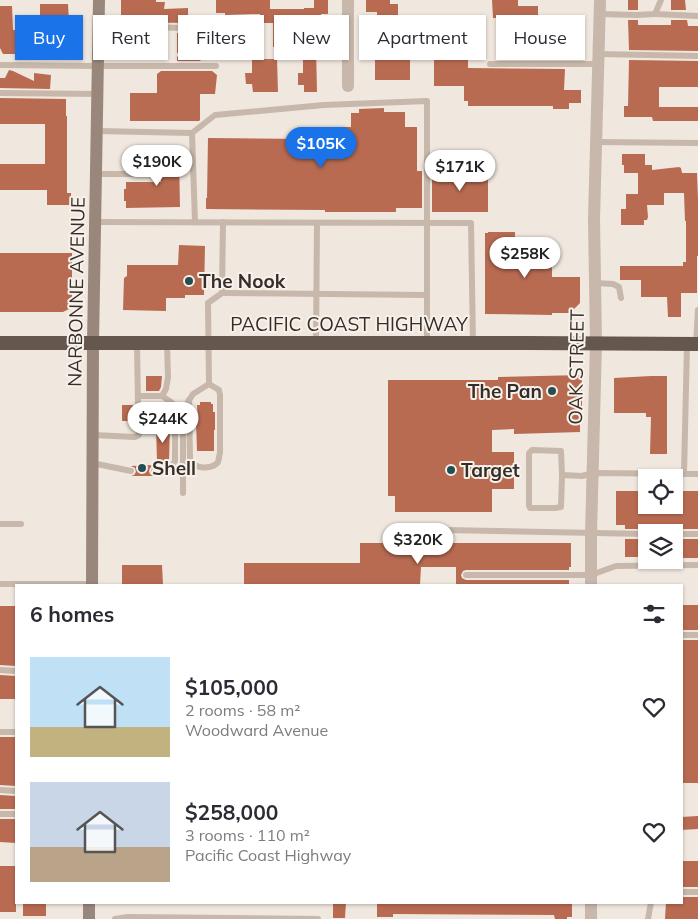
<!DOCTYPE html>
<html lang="en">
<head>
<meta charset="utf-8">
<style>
	:root { --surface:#fff; --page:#f2f2f3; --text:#2b2b33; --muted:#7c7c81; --accent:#1a73e8 }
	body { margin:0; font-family:Mulish,sans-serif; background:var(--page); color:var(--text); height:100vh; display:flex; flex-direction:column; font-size:19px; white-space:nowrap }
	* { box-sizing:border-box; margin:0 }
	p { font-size:16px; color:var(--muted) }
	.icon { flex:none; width:28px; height:28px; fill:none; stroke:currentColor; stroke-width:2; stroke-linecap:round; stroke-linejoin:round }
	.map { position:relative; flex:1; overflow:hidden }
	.side { position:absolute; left:15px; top:584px; width:668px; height:320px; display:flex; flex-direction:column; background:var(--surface); border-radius:0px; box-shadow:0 1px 4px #0004 }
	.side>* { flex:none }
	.banner { position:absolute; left:15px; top:15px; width:669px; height:45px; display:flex; gap:10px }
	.tools { position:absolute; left:638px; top:469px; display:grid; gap:10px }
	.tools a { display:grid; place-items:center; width:45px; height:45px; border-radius:0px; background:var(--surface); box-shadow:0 1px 4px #0004; font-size:25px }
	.price { position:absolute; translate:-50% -42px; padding:0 11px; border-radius:18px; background:#fff; color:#222; font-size:16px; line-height:32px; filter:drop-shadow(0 1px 2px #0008) }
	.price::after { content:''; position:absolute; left:50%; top:30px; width:15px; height:11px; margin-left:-8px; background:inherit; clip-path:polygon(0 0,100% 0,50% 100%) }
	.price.selected { background:var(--accent); color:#fff }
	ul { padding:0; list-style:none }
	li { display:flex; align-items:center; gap:15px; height:125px; padding:0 15px }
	li span { display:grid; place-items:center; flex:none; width:140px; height:100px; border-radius:0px; color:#555 }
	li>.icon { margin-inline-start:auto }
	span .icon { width:60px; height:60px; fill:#fffc; stroke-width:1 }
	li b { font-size:21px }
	h2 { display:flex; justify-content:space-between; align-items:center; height:60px; padding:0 15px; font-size:21px }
	.chip { padding:0 18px; border-radius:0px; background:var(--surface); box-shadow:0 1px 4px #0004; font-size:18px; line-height:45px }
	.chip.selected { background:var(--accent); color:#fff }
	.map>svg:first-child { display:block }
	.building { fill:#b96b52 }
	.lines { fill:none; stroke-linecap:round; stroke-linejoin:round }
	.service { stroke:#c7b8ab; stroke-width:6 }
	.minor { stroke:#c7b8ab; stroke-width:12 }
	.tertiary { stroke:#c7b8ab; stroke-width:12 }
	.secondary { stroke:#9a877c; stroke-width:12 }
	.trunk { stroke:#65564e; stroke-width:14 }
	.poi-dot { fill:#234f52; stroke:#f8f1ea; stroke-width:2 }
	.labels { text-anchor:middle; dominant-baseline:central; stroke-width:4; stroke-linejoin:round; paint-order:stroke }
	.poi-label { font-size:19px; font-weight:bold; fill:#352d29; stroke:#f8f1ea; text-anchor:start }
	.street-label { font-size:19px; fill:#352d29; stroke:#f8f1ea }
</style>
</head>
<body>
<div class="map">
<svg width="698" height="919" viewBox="0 0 698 919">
	<rect width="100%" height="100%" fill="#f0e7de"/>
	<g class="building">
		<polygon points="121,0 156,0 156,2 165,2 164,9 188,8 188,24 185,23 123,22 121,21"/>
		<polygon points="216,0 270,0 270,9 304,9 304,8 314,8 314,0 328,0 328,14 321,14 322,47 316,47 317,92 304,92 304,85 298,85 298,73 303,73 303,47 273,47 273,23 260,23 260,14 225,15 225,13 216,13"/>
		<polygon points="366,0 390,0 390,4 398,4 398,41 434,42 434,53 410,52 410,80 375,80 375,59 381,59 381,37 377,37 377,12 366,12"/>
		<polygon points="492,0 518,0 518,6 538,6 538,31 566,31 566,36 571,36 570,53 566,52 565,59 533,59 533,38 509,38 508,23 503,23 503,18 493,18"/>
		<rect x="628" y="0" width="10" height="10"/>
		<polygon points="671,0 685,0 686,10 671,10"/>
		<polygon points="40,4 68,4 69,22 40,22"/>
		<polygon points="0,6 12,6 13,30 32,30 33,28 50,28 50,52 33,52 33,54 3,54 0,48"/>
		<polygon points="628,20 638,20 638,25 671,25 671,20 687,20 688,26 698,26 698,51 629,50"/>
		<polygon points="188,31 188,37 224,37 224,55 194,55 201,61 177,61 177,57 181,53 177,53 177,33 185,33"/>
		<polygon points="123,32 154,32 155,41 151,41 151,51 137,51 137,49 123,49"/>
		<polygon points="252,59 277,59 278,92 253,92 252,84 246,84 245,73 252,73"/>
		<polygon points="434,59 468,60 468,68 565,69 564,90 581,90 581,103 569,103 569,109 553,109 553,106 468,106 468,101 464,101 464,86 434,86"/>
		<polygon points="629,60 698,61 698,87 659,87 659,107 698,107 698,121 653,121 652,117 624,117 624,106 628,106"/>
		<polygon points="9,70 13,71 34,81 34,73 51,75 50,89 0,88 0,78 5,78"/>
		<polygon points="161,71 212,71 217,75 215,94 200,94 200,120 199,121 130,121 130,93 157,93 157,74"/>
		<polygon points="0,98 66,99 66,116 67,116 67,193 71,193 71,205 47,205 47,190 0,190 0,164 45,164 45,124 0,124"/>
		<polygon points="384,108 384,112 405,112 405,127 417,127 417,171 422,171 422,208 396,208 396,212 325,212 325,210 206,209 206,198 207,198 208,138 314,139 314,127 351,127 351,113 359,113 359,109"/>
		<polygon points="161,153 179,153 180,207 126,208 126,201 124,201 124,189 126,189 126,182 161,182"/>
		<polygon points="622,154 645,154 645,165 652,165 652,170 679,167 681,168 682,173 697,173 698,199 698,256 697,256 697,293 681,293 681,317 668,317 667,297 641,297 641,280 620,280 620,266 683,266 683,262 686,262 686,221 685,221 684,193 664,193 664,205 647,205 648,217 647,220 644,220 644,225 621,225 621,209 626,209 626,194 638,194 638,173 624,173 624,165 622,165"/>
		<rect x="432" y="171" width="56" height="41"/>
		<polygon points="488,232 515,232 515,239 530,239 530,244 552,244 552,277 580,277 580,303 570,313 552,313 552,315 485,314 485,233 488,233"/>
		<polygon points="179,245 205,246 204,295 185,295 185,298 166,298 166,311 123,310 124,278 127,276 127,265 178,265"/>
		<polygon points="0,253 72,253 72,304 69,309 63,312 0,312"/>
		<polygon points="582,375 582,412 581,412 581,418 580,418 580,432 514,434 514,429 492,430 492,452 514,452 514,489 492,489 492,512 395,512 395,496 388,496 388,380 498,380 498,377"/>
		<polygon points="146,376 162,376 161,387 159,391 146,391"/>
		<polygon points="651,376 667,376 667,454 650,454 651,417 646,417 646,413 614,413 614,378"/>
		<polygon points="200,402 211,402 211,404 213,404 213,412 215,412 215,430 214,430 214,451 197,451 196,421 198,421 197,405 200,405"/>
		<polygon points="122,405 133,405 134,408 138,410 141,409 143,405 153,405 153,421 143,421 142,418 138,416 135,417 133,421 122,421"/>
		<polygon points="156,427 170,427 169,461 157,461"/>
		<polygon points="154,465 150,468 149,471 150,474 154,476 131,476 134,475 136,472 135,468 131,466"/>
		<polygon points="616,491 646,491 646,505 674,505 674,491 698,491 698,529 674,529 674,525 646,525 646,529 625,529 625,525 616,525"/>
		<rect x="625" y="539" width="21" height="18"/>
		<rect x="674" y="539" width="24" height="19"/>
		<polygon points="360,543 571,543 571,567 569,567 569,570 466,570 463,571 461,575 462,578 466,580 569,580 569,585 456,585 456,567 421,567 420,585 244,585 244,563 360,563"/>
		<polygon points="122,565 162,565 163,585 122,585"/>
		<rect x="681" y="605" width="17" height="25"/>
		<polygon points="0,606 16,606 16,666 0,665"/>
		<rect x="681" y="640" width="17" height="143"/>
		<polygon points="0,675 16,676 16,699 0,699"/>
		<polygon points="0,737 16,737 16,786 0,785"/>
		<polygon points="0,795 16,796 16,809 0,809"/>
		<polygon points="698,816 698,829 681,830 681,817"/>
		<polygon points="0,819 16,819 16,843 0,842"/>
		<rect x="681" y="861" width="17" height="26"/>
		<rect x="0" y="866" width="16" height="46"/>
		<polygon points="681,897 698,897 698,919 665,919 666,902 681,902"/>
		<rect x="23" y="902" width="23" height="14"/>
		<polygon points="333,902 346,902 345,918 333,918"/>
		<polygon points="377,902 572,902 572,917 567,917 567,919 555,919 554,915 393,914 393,917 377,917"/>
	</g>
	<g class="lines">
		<g class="service">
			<polyline points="600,14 637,15 655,14 661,0"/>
			<polyline points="655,14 698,16"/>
			<polyline points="99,26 185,28"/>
			<polyline points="599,54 698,56"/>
			<polyline points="490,64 598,64"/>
			<polyline points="0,65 98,66 216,66"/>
			<polyline points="0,93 98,94"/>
			<polyline points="97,131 192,133 215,115 324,105 427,101 427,343"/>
			<polyline points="192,133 195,222"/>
			<polyline points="596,142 698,143"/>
			<polyline points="96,174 156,174"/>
			<polyline points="95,222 471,223 473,343"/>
			<polyline points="595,283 613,284 619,287 621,298"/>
			<polyline points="222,293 427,295"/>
			<polyline points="316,343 317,223"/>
			<polyline points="137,344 138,405"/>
			<polyline points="696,344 698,310"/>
			<polyline points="209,384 208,303 222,293 223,222"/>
			<polyline points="138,396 162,396 166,389 168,377 167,343"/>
			<path d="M189 400 190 459C191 461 192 464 195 465 201 469 214 468 218 462 219 460 219 455 220 453V395L219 390 209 384"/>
			<polyline points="93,435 135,437 139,435 138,421"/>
			<polygon points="532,450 561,451 562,475 561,507 555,508 530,508 529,506 529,453"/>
			<polyline points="92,463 131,471"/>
			<path d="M154 471C164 471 170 471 175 461V406L171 402 162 396"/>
			<polyline points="684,474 687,344"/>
			<polyline points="562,475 582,476 593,473 698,474"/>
			<polyline points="183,493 183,410 193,394 209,384"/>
			<polyline points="0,524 21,524"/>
			<polyline points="393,529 646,534"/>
			<polyline points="674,534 698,534"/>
			<polyline points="466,575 591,575 616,566 698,565"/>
			<polyline points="0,584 92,584"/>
			<polyline points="681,635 698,635"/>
			<polyline points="0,670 16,671"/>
			<polyline points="0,732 16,732"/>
			<polyline points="0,790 16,791"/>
			<polyline points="0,814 16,814"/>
			<polyline points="681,892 698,892"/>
			<polyline points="115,919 128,917 318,919"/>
			<polyline points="648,919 651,902"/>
		</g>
		<polyline class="minor" points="348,86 348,0"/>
		<g class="tertiary">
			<polyline points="591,585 591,534 596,343 594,219 600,0"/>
			<polyline points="591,902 591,919"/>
		</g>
		<g class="secondary">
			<polyline points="92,585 93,343 99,0"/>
			<polyline points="89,919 89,902"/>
		</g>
		<polyline class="trunk" points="0,343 528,343 698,344"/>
	</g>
	<g class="poi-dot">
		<circle cx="189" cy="281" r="5"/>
		<circle cx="552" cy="391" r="5"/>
		<circle cx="142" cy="468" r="5"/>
		<circle cx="451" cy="470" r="5"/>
	</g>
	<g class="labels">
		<g class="poi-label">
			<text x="199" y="281">The Nook</text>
			<text x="542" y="391" text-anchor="end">The Pan</text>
			<text x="152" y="468">Shell</text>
			<text x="461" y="470">Target</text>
		</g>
		<g class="street-label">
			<text transform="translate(76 292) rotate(-89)">NARBONNE AVENUE</text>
			<text x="349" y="324">PACIFIC COAST HIGHWAY</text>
			<text transform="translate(576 367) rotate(-89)">OAK STREET</text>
		</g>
	</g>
</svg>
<div class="tools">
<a><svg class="icon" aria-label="locate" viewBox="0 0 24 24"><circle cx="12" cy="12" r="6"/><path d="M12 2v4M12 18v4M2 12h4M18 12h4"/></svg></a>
<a><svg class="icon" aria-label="layers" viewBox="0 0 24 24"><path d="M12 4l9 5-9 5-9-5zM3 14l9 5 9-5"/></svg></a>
</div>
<b class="price selected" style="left:321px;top:169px">$105K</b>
<b class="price" style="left:157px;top:187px">$190K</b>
<b class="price" style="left:460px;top:192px">$171K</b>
<b class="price" style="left:525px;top:279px">$258K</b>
<b class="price" style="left:163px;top:444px">$244K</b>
<b class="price" style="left:418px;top:565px">$320K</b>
<div class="banner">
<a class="chip selected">Buy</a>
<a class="chip">Rent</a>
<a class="chip">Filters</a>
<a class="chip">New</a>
<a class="chip">Apartment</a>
<a class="chip">House</a>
</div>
<section class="side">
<h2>6 homes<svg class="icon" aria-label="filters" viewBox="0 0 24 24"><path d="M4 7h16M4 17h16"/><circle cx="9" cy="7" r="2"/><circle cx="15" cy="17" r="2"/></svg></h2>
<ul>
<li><span style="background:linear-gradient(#bfe0f5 70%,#c2b280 0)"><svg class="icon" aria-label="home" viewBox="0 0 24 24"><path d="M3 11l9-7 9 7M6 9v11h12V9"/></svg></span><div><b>$105,000</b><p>2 rooms · 58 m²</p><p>Woodward Avenue</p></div><svg class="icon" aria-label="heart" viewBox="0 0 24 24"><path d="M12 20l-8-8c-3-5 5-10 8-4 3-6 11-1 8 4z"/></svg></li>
<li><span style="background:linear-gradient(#c9d6e8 65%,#b9a48a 0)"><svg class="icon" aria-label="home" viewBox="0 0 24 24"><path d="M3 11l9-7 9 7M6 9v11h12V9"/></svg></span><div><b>$258,000</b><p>3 rooms · 110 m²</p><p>Pacific Coast Highway</p></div><svg class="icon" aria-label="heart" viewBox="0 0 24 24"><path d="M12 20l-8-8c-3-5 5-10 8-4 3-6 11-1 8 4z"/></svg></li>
</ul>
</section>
</div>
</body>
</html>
